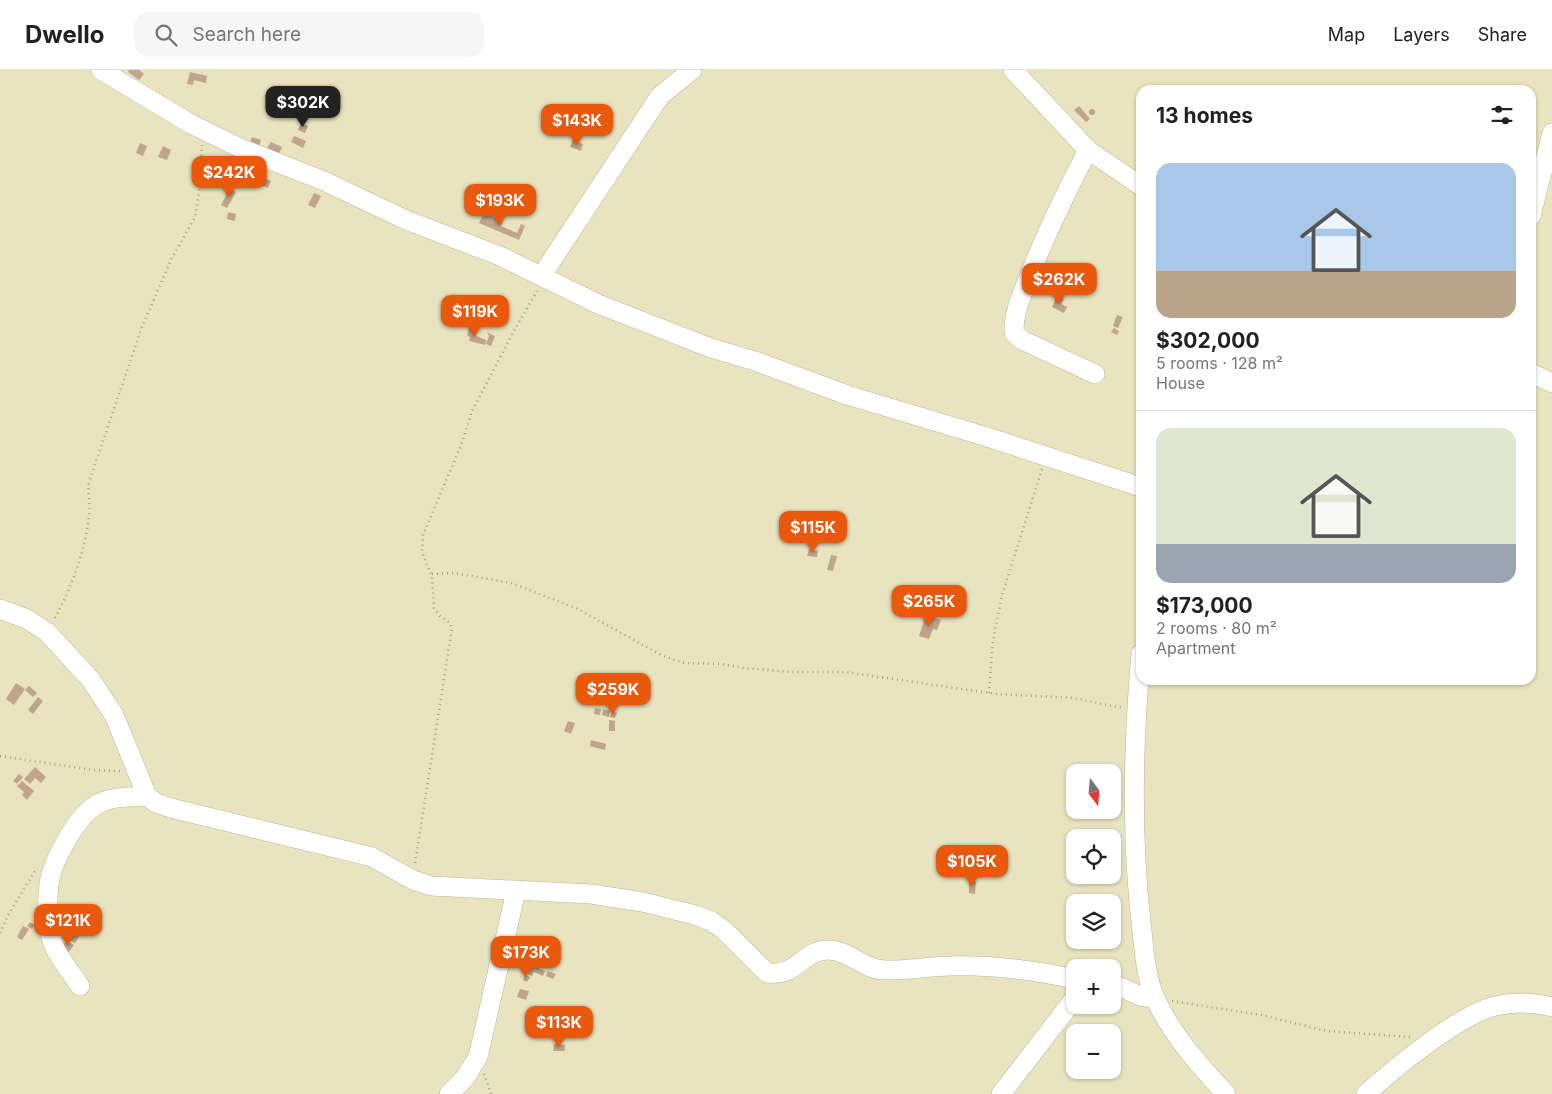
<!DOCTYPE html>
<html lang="en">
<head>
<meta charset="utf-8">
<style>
	:root { --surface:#fff; --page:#f6f6f6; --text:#202124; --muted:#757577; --line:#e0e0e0; --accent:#ea580c }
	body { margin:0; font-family:Inter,sans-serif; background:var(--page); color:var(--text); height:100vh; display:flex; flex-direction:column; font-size:19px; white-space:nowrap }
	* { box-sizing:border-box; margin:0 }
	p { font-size:16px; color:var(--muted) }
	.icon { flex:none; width:28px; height:28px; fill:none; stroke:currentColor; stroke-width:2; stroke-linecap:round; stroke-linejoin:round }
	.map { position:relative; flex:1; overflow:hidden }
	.sheet { position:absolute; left:1136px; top:15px; width:400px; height:600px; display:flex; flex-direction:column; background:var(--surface); border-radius:15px; box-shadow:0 1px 4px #0004 }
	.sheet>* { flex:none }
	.needle { width:32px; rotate:164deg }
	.tools { position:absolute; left:1066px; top:694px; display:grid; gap:10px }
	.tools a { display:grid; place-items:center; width:55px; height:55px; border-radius:10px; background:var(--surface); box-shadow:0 1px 4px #0004; font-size:25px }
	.price { position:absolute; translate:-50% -42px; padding:0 11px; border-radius:10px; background:var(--accent); color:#fff; font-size:16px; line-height:32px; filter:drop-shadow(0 1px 2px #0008) }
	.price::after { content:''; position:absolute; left:50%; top:30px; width:15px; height:11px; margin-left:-8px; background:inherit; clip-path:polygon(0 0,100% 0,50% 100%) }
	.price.on { background:#222; color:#fff }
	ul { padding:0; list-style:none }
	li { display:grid; align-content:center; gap:10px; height:265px; padding:0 20px }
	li+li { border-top:1px solid var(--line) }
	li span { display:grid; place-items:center; height:155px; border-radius:15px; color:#555 }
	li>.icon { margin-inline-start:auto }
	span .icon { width:90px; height:90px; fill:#fffc; stroke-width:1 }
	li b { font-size:21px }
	h2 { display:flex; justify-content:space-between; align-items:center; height:60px; padding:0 20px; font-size:21px }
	header { display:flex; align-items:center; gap:30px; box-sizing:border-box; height:70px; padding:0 25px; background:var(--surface); border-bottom:1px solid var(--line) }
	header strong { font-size:24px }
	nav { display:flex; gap:28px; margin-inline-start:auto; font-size:18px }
	.search { width:350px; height:45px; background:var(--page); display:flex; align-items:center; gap:12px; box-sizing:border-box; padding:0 18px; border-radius:15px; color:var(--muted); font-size:19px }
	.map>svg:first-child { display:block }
	.building { fill:#bfa58b }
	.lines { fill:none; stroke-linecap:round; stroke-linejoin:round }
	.minor-casing { stroke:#bdb593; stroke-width:20 }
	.path { stroke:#a59f84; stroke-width:2.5; stroke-dasharray:1 4; stroke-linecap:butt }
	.minor { stroke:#fff; stroke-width:19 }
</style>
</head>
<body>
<header>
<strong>Dwello</strong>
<div class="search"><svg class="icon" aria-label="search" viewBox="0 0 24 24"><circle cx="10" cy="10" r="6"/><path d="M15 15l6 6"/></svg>Search here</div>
<nav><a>Map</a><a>Layers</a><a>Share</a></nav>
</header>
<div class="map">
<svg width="1552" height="1024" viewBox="0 0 1552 1024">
	<rect width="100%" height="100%" fill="#eae3bf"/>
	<g class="building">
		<polygon points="129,0 139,0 144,4 139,10 128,2"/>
		<polygon points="190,2 207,6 206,13 194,10 193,15 187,14"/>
		<polygon points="1079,36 1090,49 1086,52 1074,40"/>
		<circle cx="1092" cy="42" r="3"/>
		<polygon points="301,53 308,56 305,63 298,60"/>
		<polygon points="294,66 306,71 303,78 291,72"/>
		<polygon points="252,67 261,70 259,76 250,73"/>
		<polygon points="573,70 583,74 581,81 570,77"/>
		<polygon points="271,72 282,77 279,84 267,78"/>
		<polygon points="140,73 147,76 143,86 136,83"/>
		<polygon points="163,76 171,80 167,90 158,87"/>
		<polygon points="239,102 249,106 247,113 236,108"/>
		<polygon points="254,105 271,111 268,118 252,112"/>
		<polygon points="230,118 236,122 227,138 221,135"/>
		<polygon points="314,123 321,126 315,138 308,135"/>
		<polygon points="478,123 486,126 482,136 474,133"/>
		<polygon points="228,142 236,144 235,151 227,149"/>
		<polygon points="484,143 503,151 501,156 517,163 521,154 525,156 519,170 479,153"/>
		<polygon points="1057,226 1064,229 1061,234 1067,237 1064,243 1052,237"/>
		<polygon points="477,230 489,233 487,240 475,237"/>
		<polygon points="1117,245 1123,247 1118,258 1113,256"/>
		<polygon points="469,258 477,260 476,266 486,270 485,275 469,271 470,267 467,266"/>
		<polygon points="1114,258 1119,261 1117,265 1111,262"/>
		<polygon points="487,262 495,266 491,276 486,274 489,266"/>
		<polygon points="809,479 818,481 817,487 807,486"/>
		<polygon points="831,485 837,486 833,501 827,500"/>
		<polygon points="926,545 941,550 937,560 933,559 929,569 919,566"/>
		<polygon points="16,613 25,619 14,635 6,629"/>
		<polygon points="29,616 37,623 33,627 25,620"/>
		<polygon points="38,627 43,631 33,644 28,640"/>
		<polygon points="595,638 601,639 600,645 594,644"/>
		<polygon points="603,639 610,641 609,647 602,645"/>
		<polygon points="612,641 617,643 615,648 610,647"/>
		<polygon points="609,650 615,651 615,661 609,661"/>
		<polygon points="568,651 575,653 571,664 564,661"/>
		<polygon points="591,670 606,674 605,680 590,676"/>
		<polygon points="35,697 46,707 41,713 35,708 30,714 24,709"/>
		<polygon points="19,704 23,707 17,714 13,711"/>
		<polygon points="22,711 34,721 27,730 22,725 24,722 17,716"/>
		<polygon points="969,811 976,811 975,824 969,823"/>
		<polygon points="30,852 35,855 32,859 27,856"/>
		<polygon points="23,856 29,859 22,870 17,867"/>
		<polygon points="71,860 80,865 75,873 69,870 71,867 68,865"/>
		<polygon points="66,871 74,875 69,882 62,878"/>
		<polygon points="531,895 545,901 543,906 534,902 532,906 527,904"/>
		<polygon points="548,901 556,904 553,909 546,906"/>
		<polygon points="525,905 530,907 527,912 523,910"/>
		<polygon points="520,919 529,921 526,930 517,927"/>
		<polygon points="585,955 591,957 588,967 581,965"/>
		<polygon points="554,974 565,975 565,981 553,981"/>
	</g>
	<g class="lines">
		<g class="minor-casing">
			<g id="minor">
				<polyline points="101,0 191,54 240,78 324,111 406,150 500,186 598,234 711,278 755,291 847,325 984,366 1141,417"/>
				<polyline points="1013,0 1088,80 1141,116"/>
				<path d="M1088 80C1066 122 1046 163 1029 207 1022 225 1013 243 1014 263L1022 270 1095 304"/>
				<polyline points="1531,146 1552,63"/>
				<polyline points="542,205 660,26 692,0"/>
				<polyline points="1531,303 1552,313"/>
				<path d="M0 539 27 549 47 562 91 610 114 645 147 726 156 733 171 738 372 787 413 810 431 816 591 824 643 832 695 845 711 851 724 860 767 903C798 907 802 880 828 880 849 880 864 900 885 900 906 901 928 896 950 896 991 895 1034 900 1075 909"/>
				<path d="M1141 584C1133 673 1131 763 1141 852 1144 877 1145 906 1156 930 1172 965 1200 996 1226 1024"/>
				<polyline points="1112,913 1140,926 1156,929"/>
				<path d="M80 916C70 901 55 884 51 867 47 850 47 831 49 813 53 790 77 745 98 734 113 726 131 727 147 726"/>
				<polyline points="449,1024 465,1008 478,987 516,821"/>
				<polyline points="1001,1024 1075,928"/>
				<path d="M1366 1024C1394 998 1459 945 1495 936 1513 932 1535 932 1552 937"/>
			</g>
		</g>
		<g class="path">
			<polyline points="432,504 454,503 511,513 576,538 663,586 684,593 721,594 744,598 791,602 845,602 997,624 1074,628 1122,638"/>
			<path d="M55 548C72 516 85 482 89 446 91 434 87 424 89 412L142 257 170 192 195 147 200 117 202 75"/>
			<polyline points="989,623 993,571 1002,525 1042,399"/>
			<polyline points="0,686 93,700 120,701"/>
			<polyline points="415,793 452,558 450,553 440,546 434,538 432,506 422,483 423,465 462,373 472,341 515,259 537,221"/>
			<polyline points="0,863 8,845 35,801"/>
			<polyline points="1172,931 1261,945 1327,961 1411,967"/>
			<polyline points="484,1004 491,1024"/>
		</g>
		<use href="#minor" class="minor"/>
	</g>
</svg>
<div class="tools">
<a><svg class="needle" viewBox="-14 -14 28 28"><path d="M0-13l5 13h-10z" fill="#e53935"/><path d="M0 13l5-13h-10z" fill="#757577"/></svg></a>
<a><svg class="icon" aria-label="locate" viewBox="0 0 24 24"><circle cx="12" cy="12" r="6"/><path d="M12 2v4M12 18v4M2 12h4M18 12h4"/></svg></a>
<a><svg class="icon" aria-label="layers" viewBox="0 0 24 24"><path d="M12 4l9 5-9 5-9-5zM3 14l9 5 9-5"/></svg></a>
<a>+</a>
<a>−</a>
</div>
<b class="price on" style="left:303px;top:58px">$302K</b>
<b class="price" style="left:577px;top:76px">$143K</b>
<b class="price" style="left:229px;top:128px">$242K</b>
<b class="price" style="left:500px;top:156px">$193K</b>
<b class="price" style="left:1059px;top:235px">$262K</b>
<b class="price" style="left:475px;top:267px">$119K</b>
<b class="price" style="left:813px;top:483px">$115K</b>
<b class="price" style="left:929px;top:557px">$265K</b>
<b class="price" style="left:613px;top:645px">$259K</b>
<b class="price" style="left:972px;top:817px">$105K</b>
<b class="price" style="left:68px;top:876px">$121K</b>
<b class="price" style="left:526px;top:908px">$173K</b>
<b class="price" style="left:559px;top:978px">$113K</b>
<section class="sheet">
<h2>13 homes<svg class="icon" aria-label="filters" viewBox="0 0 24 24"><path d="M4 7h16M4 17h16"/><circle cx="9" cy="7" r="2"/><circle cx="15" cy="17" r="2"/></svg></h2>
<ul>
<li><span style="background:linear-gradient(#a9c7e8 70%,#b9a48a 0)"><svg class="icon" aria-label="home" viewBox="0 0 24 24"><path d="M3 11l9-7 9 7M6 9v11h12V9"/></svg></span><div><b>$302,000</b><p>5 rooms · 128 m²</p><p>House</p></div></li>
<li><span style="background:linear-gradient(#dfe7d0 75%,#9aa5b1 0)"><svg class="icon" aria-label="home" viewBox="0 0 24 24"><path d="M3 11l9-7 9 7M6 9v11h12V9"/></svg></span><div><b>$173,000</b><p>2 rooms · 80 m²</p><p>Apartment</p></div></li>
</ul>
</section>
</div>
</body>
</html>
